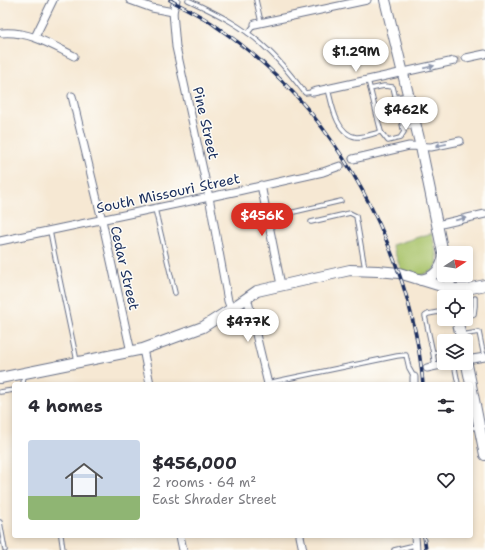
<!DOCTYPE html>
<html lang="en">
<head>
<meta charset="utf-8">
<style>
	:root { --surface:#fff; --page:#f7f7f7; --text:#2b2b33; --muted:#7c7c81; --accent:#d93025 }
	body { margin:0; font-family:"Shantell Sans",sans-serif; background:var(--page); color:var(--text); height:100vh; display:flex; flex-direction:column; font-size:15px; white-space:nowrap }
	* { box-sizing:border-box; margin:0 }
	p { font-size:13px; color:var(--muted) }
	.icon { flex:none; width:22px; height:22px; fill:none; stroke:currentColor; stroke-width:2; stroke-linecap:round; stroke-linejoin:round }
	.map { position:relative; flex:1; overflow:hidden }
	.details { position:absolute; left:12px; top:382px; width:461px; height:156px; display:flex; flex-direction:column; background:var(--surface); border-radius:4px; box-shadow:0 2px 6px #0003 }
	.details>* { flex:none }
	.needle { width:26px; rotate:78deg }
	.buttons { position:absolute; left:437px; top:246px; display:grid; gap:8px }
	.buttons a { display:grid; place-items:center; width:36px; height:36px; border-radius:4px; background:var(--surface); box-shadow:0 2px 6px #0003; font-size:20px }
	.price { position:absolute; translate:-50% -34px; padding:0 9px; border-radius:14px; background:#fff; color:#222; font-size:13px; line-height:26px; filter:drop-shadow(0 1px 2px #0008) }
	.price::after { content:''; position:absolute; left:50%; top:24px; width:12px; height:9px; margin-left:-6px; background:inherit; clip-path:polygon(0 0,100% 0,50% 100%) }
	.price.on { background:var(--accent); color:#fff }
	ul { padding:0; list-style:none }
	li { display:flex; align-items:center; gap:12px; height:100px; padding:0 16px }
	li span { display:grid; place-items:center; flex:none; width:112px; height:80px; border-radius:4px; color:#555 }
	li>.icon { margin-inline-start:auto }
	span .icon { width:48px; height:48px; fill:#fffc; stroke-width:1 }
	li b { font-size:17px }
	h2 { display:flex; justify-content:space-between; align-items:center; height:48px; padding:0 16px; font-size:17px }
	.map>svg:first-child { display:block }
	.green { fill:#a7c268; stroke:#617863 }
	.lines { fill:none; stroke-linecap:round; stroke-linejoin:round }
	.street-tunnel { stroke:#cac3bc; stroke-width:7; stroke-dasharray:7 3.5; stroke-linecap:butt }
	.lane-casing { stroke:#687087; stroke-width:5.5 }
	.street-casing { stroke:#687087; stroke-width:9 }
	.secondary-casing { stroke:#687087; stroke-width:12 }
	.lane { stroke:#fff; stroke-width:3.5 }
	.street { stroke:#fff; stroke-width:7 }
	.secondary { stroke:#fff; stroke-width:10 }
	.rail-casing { stroke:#1b2f5e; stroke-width:3.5 }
	.rail { stroke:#fdfcf7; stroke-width:2; stroke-dasharray:6; stroke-linecap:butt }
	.oneway { fill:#8d97ae }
	.labels { text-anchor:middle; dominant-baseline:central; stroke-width:3; stroke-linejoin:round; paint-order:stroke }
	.street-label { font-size:14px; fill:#1b2f5e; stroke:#fdfcf7 }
</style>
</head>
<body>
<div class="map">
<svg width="485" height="550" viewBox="0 0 485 550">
	<rect width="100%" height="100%" fill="#fdfcf7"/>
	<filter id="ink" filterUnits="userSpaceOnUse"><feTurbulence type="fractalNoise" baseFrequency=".025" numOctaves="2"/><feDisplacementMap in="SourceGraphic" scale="8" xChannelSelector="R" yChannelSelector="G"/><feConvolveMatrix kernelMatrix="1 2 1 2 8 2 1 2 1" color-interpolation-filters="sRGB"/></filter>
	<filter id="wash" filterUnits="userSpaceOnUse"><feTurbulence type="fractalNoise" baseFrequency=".012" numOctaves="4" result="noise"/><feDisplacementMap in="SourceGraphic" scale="16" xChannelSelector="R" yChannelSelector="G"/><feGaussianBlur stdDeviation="0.9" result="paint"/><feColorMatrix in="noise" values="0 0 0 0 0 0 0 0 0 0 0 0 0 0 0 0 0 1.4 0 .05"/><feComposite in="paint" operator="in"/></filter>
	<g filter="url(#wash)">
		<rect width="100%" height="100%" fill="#f6e8d3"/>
		<polygon class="green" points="432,233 437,255 438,264 434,270 420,276 401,270 392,245"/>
	</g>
	<g filter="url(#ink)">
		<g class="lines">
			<g class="street-tunnel">
				<polyline points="454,61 466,58"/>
				<polyline points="340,166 353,159"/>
			</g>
			<g class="lane-casing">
				<g id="lane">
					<path d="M188 0C218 14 245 27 269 51 282 63 294 79 305 93L313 92"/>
					<polyline points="256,0 261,22"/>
					<polyline points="248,33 255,24"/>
					<polyline points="368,80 381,132 388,141 400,138 404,132 393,87 384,86 370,89"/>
					<path d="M328 89C332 104 336 134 356 137 363 138 374 133 381 132"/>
					<polyline points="395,97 408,95"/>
					<polyline points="403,128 415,125"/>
					<polyline points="155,209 175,293"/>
					<polyline points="268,218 341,201"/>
					<polyline points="311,222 350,213 356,216 365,269"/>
					<polyline points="50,231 54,252 77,361"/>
					<polyline points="444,311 428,314 425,316 433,353 444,351"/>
					<polyline points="466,317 474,314 475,306 475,298"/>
					<polyline points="462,335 479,332 484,357"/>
					<polyline points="433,353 435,366"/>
					<polyline points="454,363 458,384"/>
					<polyline points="267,383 397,356 406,355 409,368 414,377"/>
					<polyline points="23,384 24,375"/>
					<polyline points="0,392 14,390"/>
					<polyline points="471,428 485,426"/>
					<polyline points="0,522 5,550"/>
					<polyline points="61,536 63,550"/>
					<polyline points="394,550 415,545"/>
				</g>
			</g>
			<g class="street-casing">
				<g id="street">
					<polyline points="130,0 152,8 173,12"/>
					<polyline points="176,0 173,12 176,47 209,197 228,301 231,309"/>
					<polyline points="255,24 367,0"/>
					<path d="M2 33C29 31 50 44 74 56"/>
					<polyline points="35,37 53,0"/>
					<polyline points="466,58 485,54"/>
					<polyline points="313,92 454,61"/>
					<polyline points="72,96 102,220 131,352"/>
					<polyline points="353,159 409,146 431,147 460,141"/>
					<polyline points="261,185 281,285"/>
					<polyline points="437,225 485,214"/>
					<polyline points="0,241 238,191 323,172 340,166"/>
					<polyline points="247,297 268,384"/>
					<polyline points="143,349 150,384"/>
					<polyline points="466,360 485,357"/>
					<polyline points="427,368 450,363"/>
					<polyline points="414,384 414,377"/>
					<polyline points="180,536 183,550"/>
					<polyline points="300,536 303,550"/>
					<polyline points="415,536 416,550"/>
				</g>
			</g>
			<g class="secondary-casing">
				<g id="secondary">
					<polyline points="385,0 421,147 444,258"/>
					<polyline points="448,275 452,297"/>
					<path d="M421 280C435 277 441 269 444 256"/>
					<polyline points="457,319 462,341"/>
					<polyline points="466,360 471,384"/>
					<polyline points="0,378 143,349 203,327 231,309 257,291 350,270 378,271 399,273 451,289 467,289 485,285"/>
					<polyline points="471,385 485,455"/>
				</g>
			</g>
			<use href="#lane" class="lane"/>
			<use href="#street" class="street"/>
			<use href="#secondary" class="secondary"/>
			<g class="rail-casing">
				<g id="rail">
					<path d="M170 0C186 9 203 16 217 27 252 51 284 80 311 113 371 188 415 288 423 384"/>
					<polyline points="424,536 426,550"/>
				</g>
			</g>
			<use href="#rail" class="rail"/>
		</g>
		<defs><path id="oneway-solid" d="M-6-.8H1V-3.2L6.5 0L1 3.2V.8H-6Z"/></defs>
		<g class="oneway">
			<use href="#oneway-solid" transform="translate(429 67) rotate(-13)"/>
			<use href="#oneway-solid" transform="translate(441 145) rotate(169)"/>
			<use href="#oneway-solid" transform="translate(461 219) rotate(-13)"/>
		</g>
	</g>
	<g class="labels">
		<g class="street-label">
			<text transform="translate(206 123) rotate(77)">Pine Street</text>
			<text transform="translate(168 193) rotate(-12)">South Missouri Street</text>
			<text transform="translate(125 268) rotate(77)">Cedar Street</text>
		</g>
	</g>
</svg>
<div class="buttons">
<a><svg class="needle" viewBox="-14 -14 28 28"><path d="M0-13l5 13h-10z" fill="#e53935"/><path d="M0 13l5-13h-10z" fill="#7c7c81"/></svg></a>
<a><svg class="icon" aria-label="locate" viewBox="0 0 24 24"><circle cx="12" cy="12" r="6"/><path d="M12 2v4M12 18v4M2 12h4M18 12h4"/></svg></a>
<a><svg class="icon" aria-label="layers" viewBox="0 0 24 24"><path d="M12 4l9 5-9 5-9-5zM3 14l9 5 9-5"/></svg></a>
</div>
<b class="price" style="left:356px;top:73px">$1.29M</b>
<b class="price" style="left:406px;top:131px">$462K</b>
<b class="price on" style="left:262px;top:237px">$456K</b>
<b class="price" style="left:248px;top:343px">$477K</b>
<section class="details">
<h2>4 homes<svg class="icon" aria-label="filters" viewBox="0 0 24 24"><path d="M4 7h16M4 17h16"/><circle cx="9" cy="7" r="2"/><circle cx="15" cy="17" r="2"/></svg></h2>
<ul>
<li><span style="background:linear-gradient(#c9d6e8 70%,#8fb573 0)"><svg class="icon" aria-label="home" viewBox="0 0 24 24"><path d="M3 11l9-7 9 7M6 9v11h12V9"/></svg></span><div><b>$456,000</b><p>2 rooms · 64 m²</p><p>East Shrader Street</p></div><svg class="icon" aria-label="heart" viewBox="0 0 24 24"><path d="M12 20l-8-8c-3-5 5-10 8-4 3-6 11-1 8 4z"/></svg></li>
</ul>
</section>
</div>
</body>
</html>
